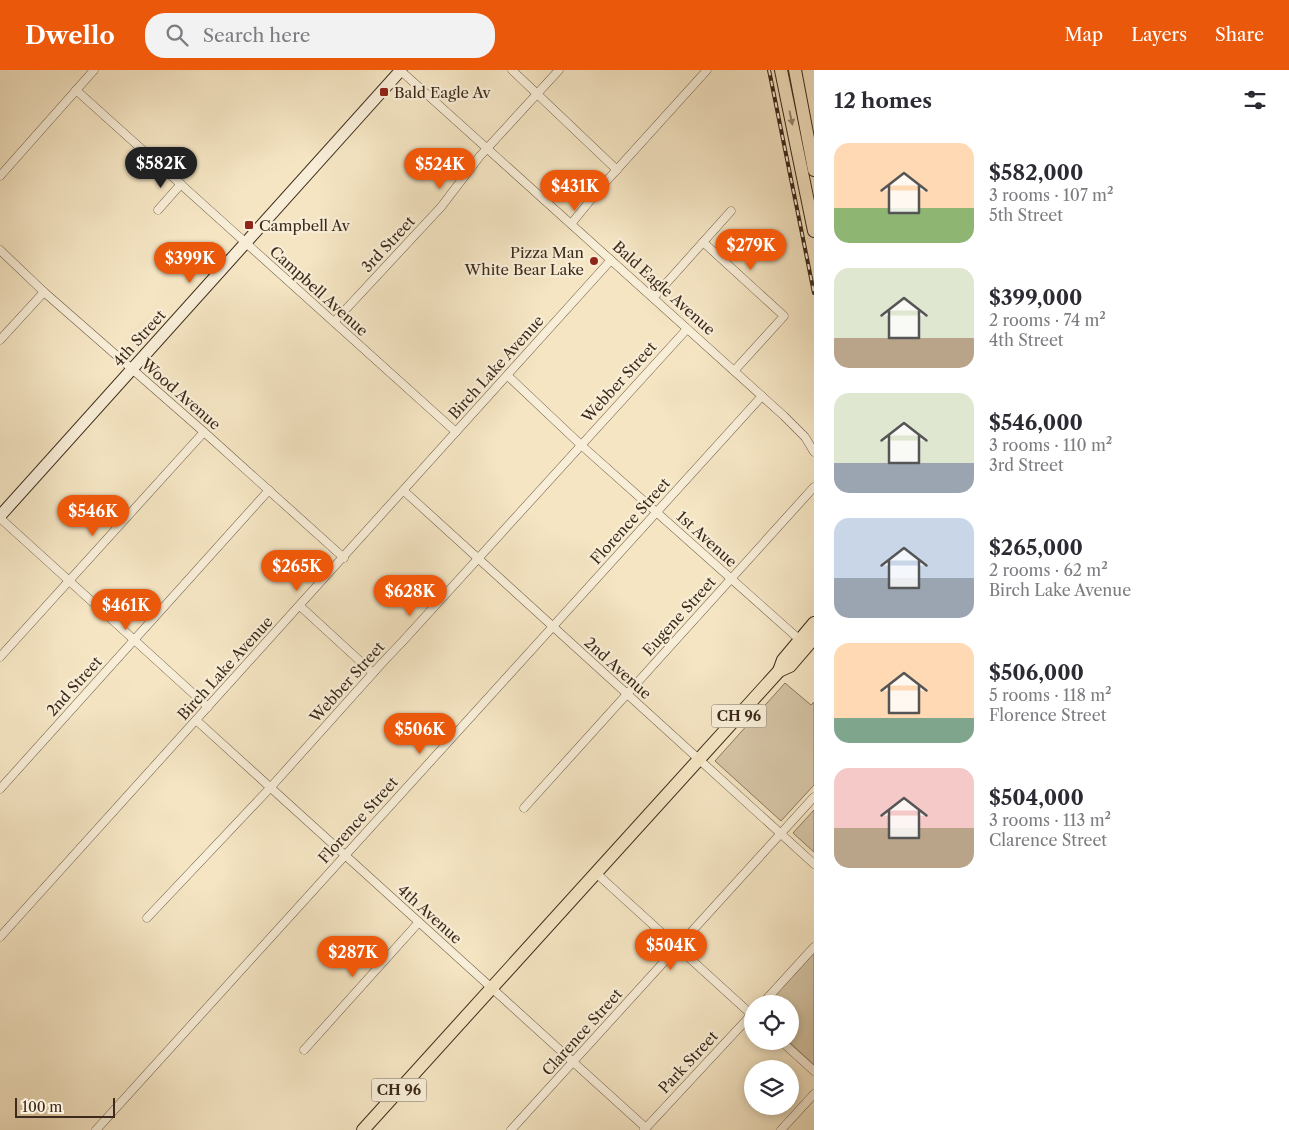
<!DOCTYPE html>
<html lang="en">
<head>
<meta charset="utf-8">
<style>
	:root { --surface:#fff; --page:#f2f2f3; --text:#2b2b33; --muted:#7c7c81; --accent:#ea580c }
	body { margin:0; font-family:"Libre Caslon Text",serif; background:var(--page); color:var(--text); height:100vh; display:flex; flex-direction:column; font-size:19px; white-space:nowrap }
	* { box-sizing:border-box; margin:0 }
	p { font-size:16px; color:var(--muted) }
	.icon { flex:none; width:28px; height:28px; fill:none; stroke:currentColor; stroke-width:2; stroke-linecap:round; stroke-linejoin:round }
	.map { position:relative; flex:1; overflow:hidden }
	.drawer { display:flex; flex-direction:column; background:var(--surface); width:475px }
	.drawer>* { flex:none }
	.buttons { position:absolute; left:744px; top:925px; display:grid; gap:10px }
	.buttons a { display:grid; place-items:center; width:55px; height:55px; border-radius:50%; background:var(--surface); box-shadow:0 2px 8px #0003; font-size:25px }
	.scale { position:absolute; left:15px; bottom:12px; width:100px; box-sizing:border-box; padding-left:5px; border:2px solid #3d2a1a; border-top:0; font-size:14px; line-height:18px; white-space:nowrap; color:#3d2a1a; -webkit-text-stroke:4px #f8eed8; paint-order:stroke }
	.price { position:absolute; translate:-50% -42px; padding:0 11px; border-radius:18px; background:var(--accent); color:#fff; font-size:16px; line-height:32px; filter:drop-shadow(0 1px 2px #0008) }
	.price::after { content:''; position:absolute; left:50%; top:30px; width:15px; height:11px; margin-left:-8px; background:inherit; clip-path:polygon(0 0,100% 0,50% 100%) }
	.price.active { background:#222; color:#fff }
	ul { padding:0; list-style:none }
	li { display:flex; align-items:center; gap:15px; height:125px; padding:0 20px }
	li span { display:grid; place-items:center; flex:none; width:140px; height:100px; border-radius:15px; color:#555 }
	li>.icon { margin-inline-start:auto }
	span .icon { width:60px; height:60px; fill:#fffc; stroke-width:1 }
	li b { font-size:21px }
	h2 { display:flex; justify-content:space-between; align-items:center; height:60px; padding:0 20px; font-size:21px }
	header { display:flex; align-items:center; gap:30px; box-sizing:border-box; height:70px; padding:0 25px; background:var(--accent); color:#fff }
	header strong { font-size:24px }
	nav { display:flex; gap:28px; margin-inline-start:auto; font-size:18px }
	.search { width:350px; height:45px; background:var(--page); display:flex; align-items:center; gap:12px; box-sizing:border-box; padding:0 18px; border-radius:20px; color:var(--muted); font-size:19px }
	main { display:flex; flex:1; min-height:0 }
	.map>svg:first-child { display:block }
	.green { fill:#d6c5a6; stroke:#8a7860 }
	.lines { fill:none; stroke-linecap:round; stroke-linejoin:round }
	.street-casing { stroke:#6b5944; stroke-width:9 }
	.secondary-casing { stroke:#3d2a1a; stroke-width:13 }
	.primary-casing { stroke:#3d2a1a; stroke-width:14 }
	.street { stroke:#f8eed8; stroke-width:8 }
	.secondary { stroke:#f8eed8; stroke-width:11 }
	.primary { stroke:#f5e5c3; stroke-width:12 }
	.rail-casing { stroke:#3d2a1a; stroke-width:4 }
	.rail { stroke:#f8eed8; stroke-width:2; stroke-dasharray:5.5; stroke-linecap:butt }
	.oneway { fill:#99886e }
	.poi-dot { fill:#8f2418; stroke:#f8eed8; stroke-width:2 }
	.labels { text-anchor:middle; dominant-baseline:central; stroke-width:4.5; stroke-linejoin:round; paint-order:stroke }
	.shield { fill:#f8eed8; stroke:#756553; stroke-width:1 }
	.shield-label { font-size:14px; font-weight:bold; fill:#3d2a1a }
	.poi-label { font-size:15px; fill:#3d2a1a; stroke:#f8eed8; text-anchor:start }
	.street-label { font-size:15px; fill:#3d2a1a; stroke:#f8eed8 }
</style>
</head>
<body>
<header>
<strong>Dwello</strong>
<div class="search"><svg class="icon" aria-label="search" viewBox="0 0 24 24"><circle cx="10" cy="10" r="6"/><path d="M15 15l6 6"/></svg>Search here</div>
<nav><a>Map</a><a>Layers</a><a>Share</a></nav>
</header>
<main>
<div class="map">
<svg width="814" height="1060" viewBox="0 0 814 1060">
	<rect width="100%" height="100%" fill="#f5e5c3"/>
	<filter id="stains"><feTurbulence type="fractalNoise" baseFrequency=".004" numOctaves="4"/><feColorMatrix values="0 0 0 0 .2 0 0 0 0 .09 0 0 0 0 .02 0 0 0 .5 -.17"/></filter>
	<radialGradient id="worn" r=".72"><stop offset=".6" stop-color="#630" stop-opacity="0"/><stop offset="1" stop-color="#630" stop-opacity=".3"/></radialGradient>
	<g class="green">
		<polygon points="785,613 811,635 814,632 814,715 781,751 715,691"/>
		<polygon points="814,740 814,782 793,763"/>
		<polygon points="814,880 814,995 788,971 790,971 790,934 764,934"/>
	</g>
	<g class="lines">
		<g class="street-casing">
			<g id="street">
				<polyline points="512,0 617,100"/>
				<polyline points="401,1 784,346 805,367 814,382"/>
				<polyline points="76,20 456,362"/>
				<polyline points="0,106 94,0"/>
				<polyline points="158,140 181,114"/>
				<polyline points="571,154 602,116 707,0"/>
				<polyline points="703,172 784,246 734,301"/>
				<polyline points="0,180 44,222 204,362 344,488"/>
				<polyline points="653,228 731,141"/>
				<polyline points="334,252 441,137 480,86 559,0"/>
				<polyline points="0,270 44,222"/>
				<polyline points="508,306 581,375 800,570"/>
				<polyline points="404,421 814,794"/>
				<polyline points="0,448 208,637"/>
				<polyline points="300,536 373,603"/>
				<polyline points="0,587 204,362"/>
				<polyline points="196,650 646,1058"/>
				<polyline points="0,719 269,420"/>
				<polyline points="524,738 814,417"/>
				<polyline points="596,803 752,945"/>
				<polyline points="147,848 270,718 383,592 403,571 687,259"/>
				<polyline points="0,867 611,190"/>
				<polyline points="762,934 814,877"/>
				<polyline points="781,971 814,1001"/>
				<polyline points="304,980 419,852"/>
				<polyline points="96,1060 762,326"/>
				<polyline points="511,1060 814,727"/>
				<polyline points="644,1060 752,944"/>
				<polyline points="781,1060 814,1024"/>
			</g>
		</g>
		<g class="secondary-casing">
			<polyline id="secondary" points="0,446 401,0"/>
		</g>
		<g class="primary-casing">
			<g id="primary">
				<polyline points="781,0 814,161"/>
				<polyline points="795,0 814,100"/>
				<polyline points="779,601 783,590 814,553"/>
				<polyline points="363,1060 779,601 790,596 814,568"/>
			</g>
		</g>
		<use href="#street" class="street"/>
		<use href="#secondary" class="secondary"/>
		<use href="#primary" class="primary"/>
		<g class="rail-casing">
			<polyline id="rail" points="769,0 814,223"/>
		</g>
		<use href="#rail" class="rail"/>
	</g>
	<defs><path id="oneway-solid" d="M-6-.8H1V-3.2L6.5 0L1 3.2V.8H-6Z" transform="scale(1.25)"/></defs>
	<use class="oneway" href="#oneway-solid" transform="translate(791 48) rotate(78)"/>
	<g class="poi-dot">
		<rect x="379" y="17" width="10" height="10" rx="2.5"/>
		<rect x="244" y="150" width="10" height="10" rx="2.5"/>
		<circle cx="594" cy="191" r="5"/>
	</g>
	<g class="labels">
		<g class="shield">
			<rect x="711.5" y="634.5" width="55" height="23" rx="4"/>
			<rect x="371.5" y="1008.5" width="55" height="23" rx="4"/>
		</g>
		<g class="shield-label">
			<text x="739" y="646">CH 96</text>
			<text x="399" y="1020">CH 96</text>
		</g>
		<g class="poi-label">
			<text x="394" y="22">Bald Eagle Av</text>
			<text x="259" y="155">Campbell Av</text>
			<text x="584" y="182" text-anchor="end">Pizza Man<tspan x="584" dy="17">White Bear Lake</tspan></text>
		</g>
		<g class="street-label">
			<text transform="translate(388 174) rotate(-47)">3rd Street</text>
			<text transform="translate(664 218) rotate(42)">Bald Eagle Avenue</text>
			<text transform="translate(319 221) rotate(42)">Campbell Avenue</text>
			<text transform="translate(139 268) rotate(-48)">4th Street</text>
			<text transform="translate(496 297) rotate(-48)">Birch Lake Avenue</text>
			<text transform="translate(619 312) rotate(-48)">Webber Street</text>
			<text transform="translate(181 324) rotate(41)">Wood Avenue</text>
			<text transform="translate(630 451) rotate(-48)">Florence Street</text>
			<text transform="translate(707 469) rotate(42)">1st Avenue</text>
			<text transform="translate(679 546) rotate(-48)">Eugene Street</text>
			<text transform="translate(225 598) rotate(-48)">Birch Lake Avenue</text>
			<text transform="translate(618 598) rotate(42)">2nd Avenue</text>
			<text transform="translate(347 612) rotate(-48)">Webber Street</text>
			<text transform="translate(74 616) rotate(-48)">2nd Street</text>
			<text transform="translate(358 750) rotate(-48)">Florence Street</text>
			<text transform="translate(430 844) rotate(42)">4th Avenue</text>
			<text transform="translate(582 962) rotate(-48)">Clarence Street</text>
			<text transform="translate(688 992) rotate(-47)">Park Street</text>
		</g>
	</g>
	<rect width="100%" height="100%" filter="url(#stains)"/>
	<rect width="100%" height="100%" fill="url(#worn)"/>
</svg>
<div class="buttons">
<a><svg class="icon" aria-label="locate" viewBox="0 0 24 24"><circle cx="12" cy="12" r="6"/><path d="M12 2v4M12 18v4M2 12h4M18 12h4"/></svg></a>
<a><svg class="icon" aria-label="layers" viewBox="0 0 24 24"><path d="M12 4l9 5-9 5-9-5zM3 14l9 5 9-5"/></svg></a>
</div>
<div class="scale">100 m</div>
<b class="price active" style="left:161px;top:119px">$582K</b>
<b class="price" style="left:440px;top:120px">$524K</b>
<b class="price" style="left:575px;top:142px">$431K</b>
<b class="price" style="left:751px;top:201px">$279K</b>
<b class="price" style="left:190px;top:214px">$399K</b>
<b class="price" style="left:93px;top:467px">$546K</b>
<b class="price" style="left:297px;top:522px">$265K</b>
<b class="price" style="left:410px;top:547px">$628K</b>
<b class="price" style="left:126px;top:561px">$461K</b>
<b class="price" style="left:420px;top:685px">$506K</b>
<b class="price" style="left:671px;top:901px">$504K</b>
<b class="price" style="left:353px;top:908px">$287K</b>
</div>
<section class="drawer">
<h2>12 homes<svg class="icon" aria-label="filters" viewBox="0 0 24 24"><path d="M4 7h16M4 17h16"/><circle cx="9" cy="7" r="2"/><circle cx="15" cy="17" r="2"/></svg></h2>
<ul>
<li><span style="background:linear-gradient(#ffd9b3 65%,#8fb573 0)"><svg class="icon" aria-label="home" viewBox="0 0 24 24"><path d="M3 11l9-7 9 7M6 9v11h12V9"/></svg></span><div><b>$582,000</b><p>3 rooms · 107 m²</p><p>5th Street</p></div></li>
<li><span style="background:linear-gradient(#dfe7d0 70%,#b9a48a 0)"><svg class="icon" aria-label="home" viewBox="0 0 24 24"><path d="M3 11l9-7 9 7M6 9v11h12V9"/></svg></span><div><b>$399,000</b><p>2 rooms · 74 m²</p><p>4th Street</p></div></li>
<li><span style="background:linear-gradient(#dfe7d0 70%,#9aa5b1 0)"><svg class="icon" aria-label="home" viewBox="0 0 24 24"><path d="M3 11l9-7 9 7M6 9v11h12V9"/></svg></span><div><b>$546,000</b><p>3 rooms · 110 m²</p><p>3rd Street</p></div></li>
<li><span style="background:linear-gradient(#c9d6e8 60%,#9aa5b1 0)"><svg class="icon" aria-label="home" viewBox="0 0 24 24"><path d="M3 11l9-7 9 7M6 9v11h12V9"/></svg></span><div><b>$265,000</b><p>2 rooms · 62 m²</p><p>Birch Lake Avenue</p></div></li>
<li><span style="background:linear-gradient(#ffd9b3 75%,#7fa58c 0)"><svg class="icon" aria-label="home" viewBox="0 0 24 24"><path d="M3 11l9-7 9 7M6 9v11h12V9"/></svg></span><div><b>$506,000</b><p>5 rooms · 118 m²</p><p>Florence Street</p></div></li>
<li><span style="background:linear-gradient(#f6c9c9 60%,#b9a48a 0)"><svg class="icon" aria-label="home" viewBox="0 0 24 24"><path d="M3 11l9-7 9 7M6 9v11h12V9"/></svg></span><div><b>$504,000</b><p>3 rooms · 113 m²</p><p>Clarence Street</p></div></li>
</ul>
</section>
</main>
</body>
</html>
